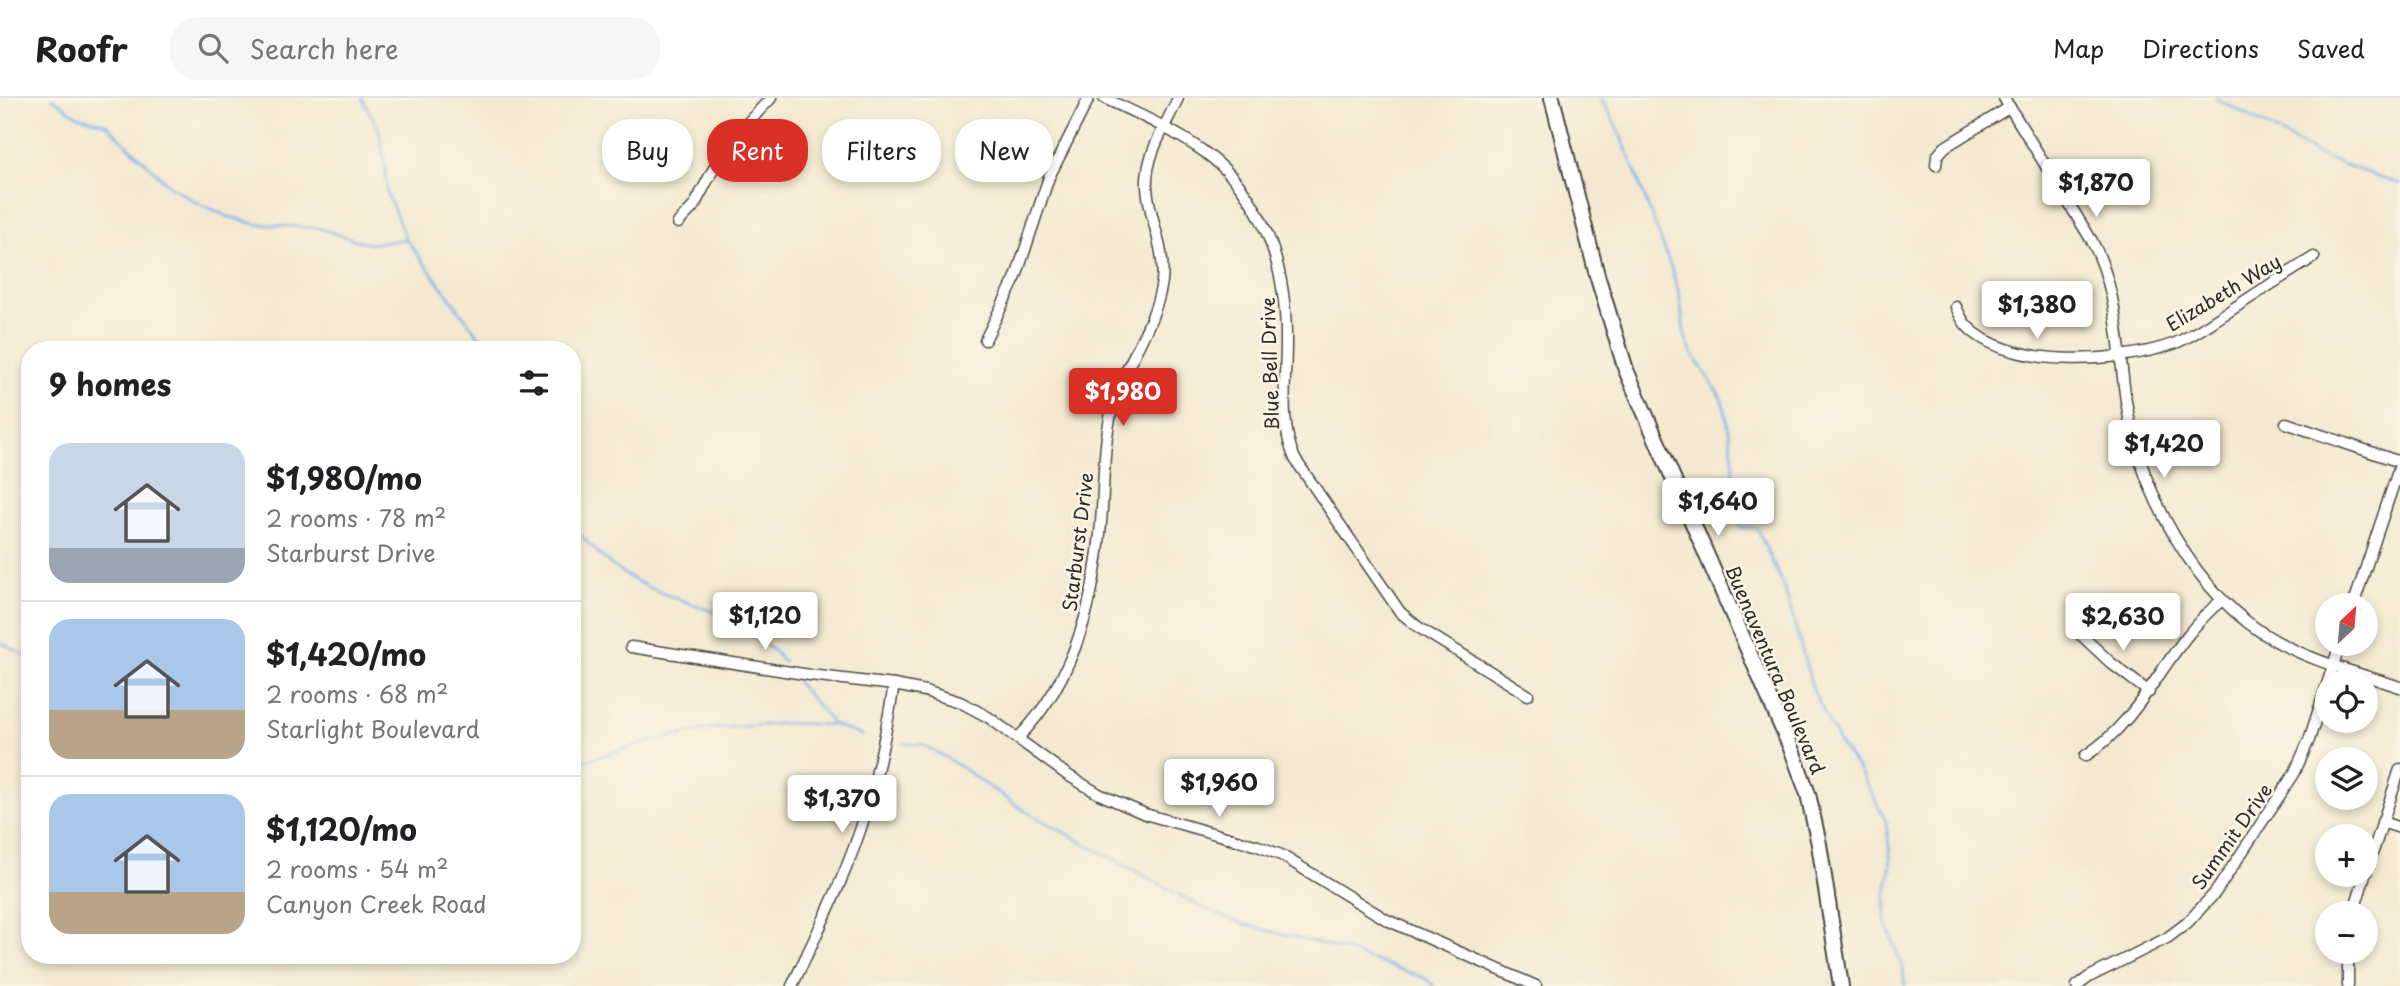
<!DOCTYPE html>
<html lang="en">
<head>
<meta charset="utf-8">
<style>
	:root { --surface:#fff; --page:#f6f6f6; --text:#202124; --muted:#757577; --line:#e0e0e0; --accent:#d93025 }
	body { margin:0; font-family:"Playpen Sans",sans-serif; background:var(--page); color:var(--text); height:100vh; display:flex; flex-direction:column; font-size:26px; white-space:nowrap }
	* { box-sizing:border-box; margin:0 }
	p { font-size:23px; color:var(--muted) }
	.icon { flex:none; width:38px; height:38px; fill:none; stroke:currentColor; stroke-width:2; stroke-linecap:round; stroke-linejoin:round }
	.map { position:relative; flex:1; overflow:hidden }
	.panel { position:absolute; left:21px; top:243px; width:560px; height:623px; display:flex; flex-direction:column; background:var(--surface); border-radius:28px; box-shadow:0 4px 10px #0003 }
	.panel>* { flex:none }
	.banner { position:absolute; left:602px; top:21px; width:665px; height:63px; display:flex; gap:14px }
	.needle { width:46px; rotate:26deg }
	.tools { position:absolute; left:2315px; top:495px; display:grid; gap:14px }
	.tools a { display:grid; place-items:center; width:63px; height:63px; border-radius:50%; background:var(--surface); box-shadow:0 4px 10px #0003; font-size:35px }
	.price { position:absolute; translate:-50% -60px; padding:0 16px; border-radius:7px; background:#fff; color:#222; font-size:23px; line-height:46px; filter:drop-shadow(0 2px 4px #0008) }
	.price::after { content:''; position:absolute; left:50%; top:42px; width:21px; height:16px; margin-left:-10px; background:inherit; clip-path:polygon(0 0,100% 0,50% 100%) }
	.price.selected { background:var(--accent); color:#fff }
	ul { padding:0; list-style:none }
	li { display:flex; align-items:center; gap:21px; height:175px; padding:0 28px }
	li+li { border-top:2px solid var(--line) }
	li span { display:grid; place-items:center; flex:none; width:196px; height:140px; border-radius:21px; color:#555 }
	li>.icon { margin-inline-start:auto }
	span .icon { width:84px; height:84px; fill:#fffc; stroke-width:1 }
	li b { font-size:30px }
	h2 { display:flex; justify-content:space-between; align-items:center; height:84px; padding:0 28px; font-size:30px }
	.tag { padding:0 24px; border-radius:28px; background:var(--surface); box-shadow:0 4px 10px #0003; font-size:24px; line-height:63px }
	.tag.selected { background:var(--accent); color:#fff }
	header { display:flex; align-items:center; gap:42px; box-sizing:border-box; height:98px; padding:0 35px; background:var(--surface); border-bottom:2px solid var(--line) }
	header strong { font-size:33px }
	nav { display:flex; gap:38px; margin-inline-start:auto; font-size:24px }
	.search { width:490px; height:63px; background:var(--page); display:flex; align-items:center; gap:18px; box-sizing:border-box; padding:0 24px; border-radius:28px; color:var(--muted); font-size:26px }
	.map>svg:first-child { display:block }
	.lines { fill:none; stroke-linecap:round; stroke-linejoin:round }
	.stream { stroke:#7bb4eb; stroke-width:2.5 }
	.minor-casing { stroke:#494844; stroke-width:13 }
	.secondary-casing { stroke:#494844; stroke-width:18 }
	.minor { stroke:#fff; stroke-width:10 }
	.secondary { stroke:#fff; stroke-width:14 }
	.labels { text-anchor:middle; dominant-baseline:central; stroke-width:5; stroke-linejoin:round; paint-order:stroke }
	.street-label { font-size:19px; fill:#2b2b2b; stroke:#fcf5e5 }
</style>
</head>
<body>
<header>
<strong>Roofr</strong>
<div class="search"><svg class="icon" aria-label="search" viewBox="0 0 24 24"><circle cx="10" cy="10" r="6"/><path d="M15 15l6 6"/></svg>Search here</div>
<nav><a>Map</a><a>Directions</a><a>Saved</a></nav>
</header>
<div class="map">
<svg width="2400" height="888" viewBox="0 0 2400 888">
	<rect width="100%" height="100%" fill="#fcf5e5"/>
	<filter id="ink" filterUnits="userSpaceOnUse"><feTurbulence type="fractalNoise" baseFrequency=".0143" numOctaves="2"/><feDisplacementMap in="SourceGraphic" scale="14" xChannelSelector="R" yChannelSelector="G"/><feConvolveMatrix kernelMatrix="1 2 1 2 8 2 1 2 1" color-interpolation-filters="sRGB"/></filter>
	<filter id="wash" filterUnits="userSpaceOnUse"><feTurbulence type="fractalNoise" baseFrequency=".00686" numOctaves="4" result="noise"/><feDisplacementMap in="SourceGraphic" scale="28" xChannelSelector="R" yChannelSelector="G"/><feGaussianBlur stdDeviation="1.57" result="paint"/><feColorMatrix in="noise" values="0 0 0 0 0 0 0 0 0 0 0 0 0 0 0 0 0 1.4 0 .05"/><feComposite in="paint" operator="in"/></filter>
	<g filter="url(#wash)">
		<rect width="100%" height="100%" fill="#f4e9d0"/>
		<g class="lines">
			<g class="stream">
				<polyline points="52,0 78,18 106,26 171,89 196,104 229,119 256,126 318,130 369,146 406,141"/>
				<polyline points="362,0 379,31 385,67 387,95 406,141 489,252"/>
				<path d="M1600 0C1620 30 1631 63 1644 97 1655 128 1669 160 1678 192 1683 209 1681 227 1687 244 1695 267 1716 284 1724 308 1727 320 1732 349 1733 361 1736 388 1722 407 1743 430H1757L1785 492 1813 592 1838 643 1859 672 1886 723 1891 766 1885 801 1886 824 1903 871 1905 888"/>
				<polyline points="2216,0 2325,60 2400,86"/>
				<path d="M572 428C589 446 608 467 629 479 652 493 679 501 704 510 736 520 762 540 784 564"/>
				<polyline points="0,544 30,560"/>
				<polyline points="797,584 834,627"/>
				<polyline points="903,646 921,646 947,660 1025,713 1207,812 1246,827 1337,850 1425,880 1434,888"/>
				<polyline points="572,666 646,645 709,631 788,625 834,627 863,638"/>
			</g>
		</g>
	</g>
	<g filter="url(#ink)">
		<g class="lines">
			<g class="minor-casing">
				<g id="minor">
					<path d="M1104 0C1138 16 1172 31 1203 53 1265 97 1287 172 1286 245 1286 282 1279 326 1295 361L1400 514 1418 529 1528 597"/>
					<path d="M2004 0 2092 143C2118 191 2118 250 2126 303 2140 393 2194 498 2276 543 2314 564 2358 575 2400 589"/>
					<polyline points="1936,67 1937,58 1945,49 2010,9"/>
					<polyline points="678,125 694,108 725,49 771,0"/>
					<path d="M1956 209C1959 215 1962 223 1967 228 2009 272 2120 265 2173 246 2192 239 2210 225 2228 214 2257 195 2285 177 2314 159"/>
					<polyline points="985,242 1016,179 1049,79 1089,0"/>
					<polyline points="2286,325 2400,364"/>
					<polyline points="2353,508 2400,367"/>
					<polyline points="2080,536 2111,565 2149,594"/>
					<polyline points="631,549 810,577 894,587 925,593 960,604 988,619 1066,676 1099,696 1145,716 1258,748 1281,757 1387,822 1536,888"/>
					<path d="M1018 640C1078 579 1097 494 1102 411 1104 377 1104 344 1112 311 1123 267 1156 228 1162 183 1166 150 1149 121 1147 89 1145 57 1166 28 1178 0"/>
					<path d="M2085 658C2146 619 2167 546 2222 502"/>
					<polyline points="2382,724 2400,730"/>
					<polyline points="2366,775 2400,671"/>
					<polyline points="2353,816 2365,777"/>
					<path d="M792 888C819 831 848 774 866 714 879 672 887 629 894 587"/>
					<polyline points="2077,888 2089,879 2167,840 2187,825 2215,795 2294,676 2309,642 2340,546"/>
					<polyline points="2348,888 2348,854"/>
				</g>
			</g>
			<g class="secondary-casing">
				<polyline id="secondary" points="1552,0 1597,177 1626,272 1793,655 1808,696 1819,746 1841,888"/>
			</g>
			<use href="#minor" class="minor"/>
			<use href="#secondary" class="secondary"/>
		</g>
	</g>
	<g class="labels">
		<g class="street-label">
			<text transform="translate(2223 194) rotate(-31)">Elizabeth Way</text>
			<text transform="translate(1269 266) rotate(-92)">Blue Bell Drive</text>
			<text transform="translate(1077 444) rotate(-83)">Starburst Drive</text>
			<text transform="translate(1776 571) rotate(67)">Buenaventura Boulevard</text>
			<text transform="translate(2231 738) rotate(-55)">Summit Drive</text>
		</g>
	</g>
</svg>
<div class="tools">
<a><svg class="needle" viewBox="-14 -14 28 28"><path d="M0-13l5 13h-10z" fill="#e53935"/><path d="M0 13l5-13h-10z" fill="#757577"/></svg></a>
<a><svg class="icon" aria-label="locate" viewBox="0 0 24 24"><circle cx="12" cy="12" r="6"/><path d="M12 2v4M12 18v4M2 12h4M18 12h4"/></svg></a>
<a><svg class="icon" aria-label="layers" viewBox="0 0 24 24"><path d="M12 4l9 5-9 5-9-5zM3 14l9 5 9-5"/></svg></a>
<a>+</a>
<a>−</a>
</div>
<b class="price" style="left:2096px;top:121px">$1,870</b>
<b class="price" style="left:2037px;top:243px">$1,380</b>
<b class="price selected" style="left:1123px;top:330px">$1,980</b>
<b class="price" style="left:2164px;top:382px">$1,420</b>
<b class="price" style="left:1718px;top:440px">$1,640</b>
<b class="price" style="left:765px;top:554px">$1,120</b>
<b class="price" style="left:2123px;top:555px">$2,630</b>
<b class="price" style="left:1219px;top:721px">$1,960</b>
<b class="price" style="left:842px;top:737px">$1,370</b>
<div class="banner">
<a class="tag">Buy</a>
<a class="tag selected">Rent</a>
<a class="tag">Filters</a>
<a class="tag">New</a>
</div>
<section class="panel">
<h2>9 homes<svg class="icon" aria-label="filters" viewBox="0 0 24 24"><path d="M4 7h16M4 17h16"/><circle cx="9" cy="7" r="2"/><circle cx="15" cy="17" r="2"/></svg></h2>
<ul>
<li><span style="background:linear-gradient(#c9d6e8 75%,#9aa5b1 0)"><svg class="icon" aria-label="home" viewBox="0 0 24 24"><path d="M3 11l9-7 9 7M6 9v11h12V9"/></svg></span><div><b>$1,980/mo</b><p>2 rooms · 78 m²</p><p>Starburst Drive</p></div></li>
<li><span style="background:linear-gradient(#a9c7e8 65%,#b9a48a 0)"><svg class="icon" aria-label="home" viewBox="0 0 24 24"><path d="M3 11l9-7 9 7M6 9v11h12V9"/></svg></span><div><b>$1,420/mo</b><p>2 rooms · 68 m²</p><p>Starlight Boulevard</p></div></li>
<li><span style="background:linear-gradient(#a9c7e8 70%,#b9a48a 0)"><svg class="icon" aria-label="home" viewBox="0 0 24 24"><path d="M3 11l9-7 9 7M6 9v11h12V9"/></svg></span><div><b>$1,120/mo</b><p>2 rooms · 54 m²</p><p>Canyon Creek Road</p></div></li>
</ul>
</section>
</div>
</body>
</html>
